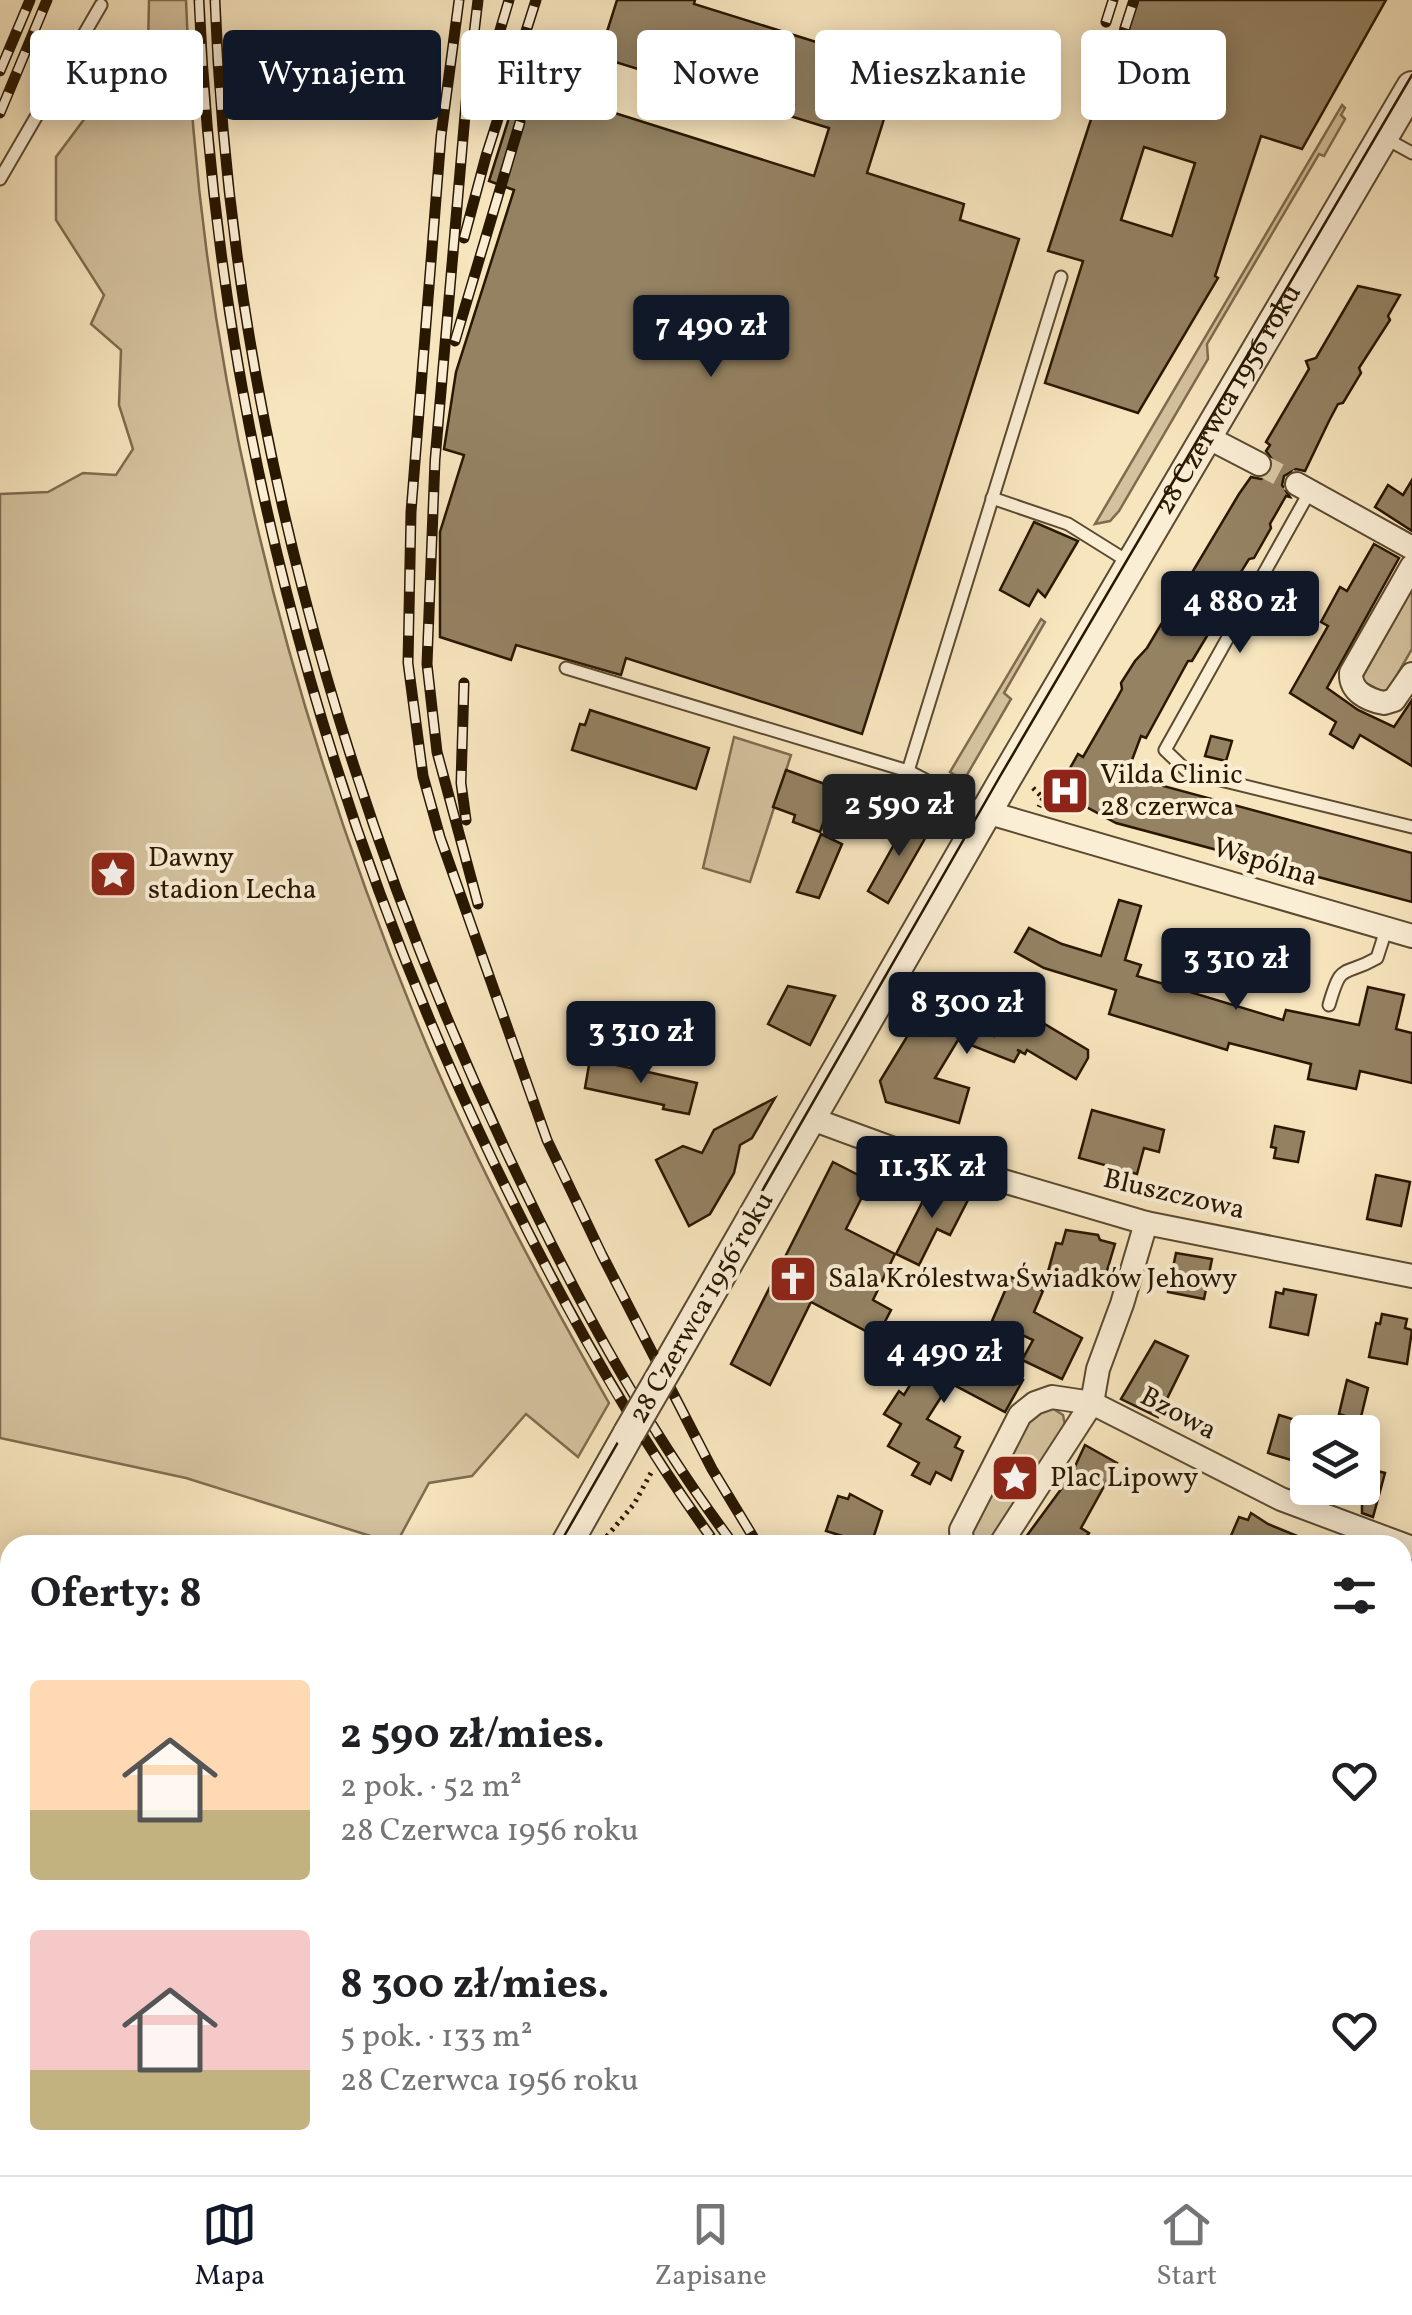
<!DOCTYPE html>
<html lang="pl">
<head>
<meta charset="utf-8">
<style>
	:root { --surface:#fff; --page:#f6f6f6; --text:#202124; --muted:#757577; --line:#e0e0e0; --accent:#111827 }
	body { margin:0; font-family:Vollkorn,serif; background:var(--page); color:var(--text); height:100vh; display:flex; flex-direction:column; font-size:38px; white-space:nowrap }
	* { box-sizing:border-box; margin:0 }
	p { font-size:32px; color:var(--muted) }
	.icon { flex:none; width:55px; height:55px; fill:none; stroke:currentColor; stroke-width:2; stroke-linecap:round; stroke-linejoin:round }
	.map { position:relative; flex:1; overflow:hidden }
	.panel { position:absolute; left:0px; top:1535px; width:1412px; height:640px; display:flex; flex-direction:column; background:var(--surface); border-radius:30px 30px 0 0; box-shadow:0 5px 25px #0003 }
	.panel>* { flex:none }
	.banner { position:absolute; left:30px; top:30px; width:1352px; height:90px; display:flex; gap:20px }
	.tools { position:absolute; left:1290px; top:1415px; display:grid; gap:20px }
	.tools a { display:grid; place-items:center; width:90px; height:90px; border-radius:10px; background:var(--surface); box-shadow:0 5px 25px #0003; font-size:50px }
	.price { position:absolute; translate:-50% -85px; padding:0 22px; border-radius:10px; background:var(--accent); color:#fff; font-size:32px; line-height:65px; filter:drop-shadow(0 2px 5px #0008) }
	.price::after { content:''; position:absolute; left:50%; top:60px; width:30px; height:22px; margin-left:-15px; background:inherit; clip-path:polygon(0 0,100% 0,50% 100%) }
	.price.selected { background:#222; color:#fff }
	ul { padding:0; list-style:none }
	li { display:flex; align-items:center; gap:30px; height:250px; padding:0 30px }
	li span { display:grid; place-items:center; flex:none; width:280px; height:200px; border-radius:10px; color:#555 }
	li>.icon { margin-inline-start:auto }
	span .icon { width:120px; height:120px; fill:#fffc; stroke-width:1 }
	li b { font-size:42px }
	h2 { display:flex; justify-content:space-between; align-items:center; height:120px; padding:0 30px; font-size:42px }
	.pill { padding:0 35px; border-radius:10px; background:var(--surface); box-shadow:0 5px 25px #0003; font-size:35px; line-height:90px }
	.pill.selected { background:var(--accent); color:#fff }
	.menu { display:flex; justify-content:space-around; align-items:center; height:140px; border-top:2px solid var(--line); background:var(--surface); font-size:28px; color:var(--muted) }
	.menu a { display:grid; justify-items:center; gap:5px }
	.menu .selected { color:var(--accent) }
	.map>svg:first-child { display:block }
	.green { fill:#d4c29e; stroke:#7e6c4f; stroke-width:2.5 }
	.building { fill:#948263; stroke:#291700; stroke-width:2.5; fill-rule:evenodd }
	.lines { fill:none; stroke-linecap:round; stroke-linejoin:round }
	.minor-tunnel { stroke:#d8c6a2; stroke-width:22; stroke-dasharray:22 11; stroke-linecap:butt }
	.service-casing { stroke:#5c4a30; stroke-width:15 }
	.minor-casing { stroke:#5c4a30; stroke-width:26 }
	.tertiary-casing { stroke:#5c4a30; stroke-width:34 }
	.path { stroke:#291700; stroke-width:5; stroke-dasharray:2.5 5; stroke-linecap:butt }
	.service { stroke:#faeed5; stroke-width:11 }
	.minor { stroke:#faeed5; stroke-width:22 }
	.tertiary { stroke:#faeed5; stroke-width:30 }
	.tram { stroke:#291700; stroke-width:2.5 }
	.rail-casing { stroke:#291700; stroke-width:11 }
	.rail { stroke:#faeed5; stroke-width:8; stroke-dasharray:22; stroke-linecap:butt }
	.tertiary-bridge-casing { stroke:#5c4a30; stroke-width:34; stroke-linecap:butt }
	.tertiary-bridge { stroke:#faeed5; stroke-width:30 }
	.labels { text-anchor:middle; dominant-baseline:central; stroke-width:8; stroke-linejoin:round; paint-order:stroke }
	.street-label { font-size:28px; fill:#291700; stroke:#faeed5 }
	.poi-label { font-size:28px; fill:#291700; stroke:#faeed5; text-anchor:start }
</style>
</head>
<body>
<div class="map">
<svg width="1412" height="2175" viewBox="0 0 1412 2175">
	<rect width="100%" height="100%" fill="#f7e5be"/>
	<filter id="stains"><feTurbulence type="fractalNoise" baseFrequency=".002" numOctaves="4"/><feColorMatrix values="0 0 0 0 .2 0 0 0 0 .09 0 0 0 0 .02 0 0 0 .5 -.17"/></filter>
	<radialGradient id="worn" r=".72"><stop offset=".6" stop-color="#630" stop-opacity="0"/><stop offset="1" stop-color="#630" stop-opacity=".3"/></radialGradient>
	<g class="green">
		<path d="M149 0H186C197 359 289 716 427 1046 479 1169 543 1287 609 1403L578 1457 526 1414 472 1476 429 1483 396 1544 186 1478 0 1438V494L48 492 83 473 116 475 133 449 119 405 121 350 91 324 104 295 56 220V157L97 102 148 46Z"/>
		<polygon points="1342,105 1345,108 1341,115 1345,119 1324,156 1319,154 1207,344 1208,359 1119,511 1110,521 1095,524"/>
		<polygon points="1412,589 1412,649 1386,694 1361,680"/>
		<polygon points="1041,619 1045,622 1004,693 1011,699 964,780 950,772"/>
		<polygon points="734,737 791,755 750,882 703,868"/>
		<polygon points="1052,1408 1063,1415 1066,1430 989,1543 979,1543 970,1535 1028,1416"/>
		<polygon points="0,1804 5,1811 1,1829 10,1832 10,1876 0,1901"/>
	</g>
	<g class="building">
		<polygon points="617,0 695,0 694,4 900,68 867,173 964,204 960,220 1019,239 862,734 626,658 621,675 516,645 511,660 440,637 440,532 464,455 444,449 456,372 514,190 489,181 520,83 814,176 829,128 599,57"/>
		<path d="M1130 0H1386L1302 149 1261 136 1215 276 1218 278 1138 413 1045 383 1083 261 1048 251ZM1144 147 1195 163 1172 236 1121 220Z"/>
		<polygon points="1358,286 1400,295 1388,316 1390,320 1359,368 1361,373 1343,403 1338,404 1329,421 1305,471 1296,469 1284,476 1282,485 1290,497 1286,496 1270,524 1271,528 1254,558 1249,559 1239,575 1241,580 1209,627 1210,631 1192,661 1188,661 1146,738 1141,736 1126,776 1412,853 1412,902 1116,823 1057,791 1078,754 1083,757 1116,700 1122,689 1121,683 1135,661 1147,648 1239,494 1251,477 1261,479 1272,472 1274,462 1266,451 1270,445 1266,442 1309,369 1306,361 1316,358"/>
		<polygon points="1412,480 1412,531 1375,507 1388,485 1403,495"/>
		<polygon points="1034,522 1078,541 1045,597 1038,590 1029,606 1000,590"/>
		<polygon points="1374,544 1399,558 1327,688 1358,710 1394,727 1412,700 1412,766 1360,735 1353,748 1330,734 1336,722 1290,693 1328,626 1321,622 1340,587 1347,591"/>
		<polygon points="590,710 709,748 696,789 572,750 580,724 585,725"/>
		<polygon points="1211,736 1232,741 1226,761 1205,756"/>
		<polygon points="786,770 836,788 820,832 793,822 795,815 773,807"/>
		<polygon points="910,816 931,828 888,903 868,891"/>
		<polygon points="821,834 842,844 819,898 797,892"/>
		<polygon points="1119,900 1141,906 1125,960 1141,965 1137,976 1283,1020 1286,1010 1359,1025 1368,987 1404,995 1396,1029 1412,1033 1412,1083 1360,1071 1356,1089 1308,1079 1311,1064 1229,1043 1227,1050 1109,1014 1116,990 1044,968 1015,952 1029,928 1062,944 1101,956"/>
		<polygon points="788,986 835,996 810,1045 768,1024"/>
		<polygon points="930,999 994,1036 1013,1005 1088,1050 1088,1058 1076,1079 1027,1050 1025,1054 1017,1050 1020,1051 1014,1062 958,1040 935,1078 969,1088 959,1123 886,1102 880,1081"/>
		<polygon points="590,1059 697,1083 689,1114 663,1109 664,1105 585,1088"/>
		<polygon points="775,1098 752,1138 740,1145 734,1173 710,1214 689,1226 656,1160 683,1146 702,1153 714,1130"/>
		<polygon points="1092,1110 1164,1130 1159,1152 1144,1148 1137,1174 1079,1158"/>
		<polygon points="1275,1126 1304,1132 1298,1162 1274,1158 1276,1148 1271,1147"/>
		<polygon points="833,1162 870,1181 846,1229 895,1254 873,1300 891,1310 877,1337 811,1302 770,1385 731,1364"/>
		<polygon points="1376,1175 1410,1182 1401,1226 1367,1219"/>
		<polygon points="931,1185 970,1196 950,1235 937,1229 919,1265 896,1254"/>
		<polygon points="1066,1230 1098,1235 1100,1240 1115,1244 1103,1284 1089,1280 1087,1286 1047,1275 1056,1243 1062,1244"/>
		<polygon points="1176,1253 1212,1259 1204,1299 1168,1292"/>
		<polygon points="1011,1277 1043,1291 1034,1312 1082,1338 1062,1379 1022,1360 1033,1340 992,1321"/>
		<polygon points="1284,1289 1316,1295 1308,1335 1270,1327 1276,1292 1283,1294"/>
		<polygon points="1382,1314 1407,1319 1405,1328 1412,1330 1407,1364 1369,1357 1376,1323 1380,1324"/>
		<polygon points="940,1336 1023,1380 1005,1412 950,1383 927,1419 960,1437 955,1447 963,1451 951,1480 936,1472 930,1484 912,1475 919,1463 888,1446 901,1424 884,1414 899,1391 904,1395"/>
		<polygon points="1155,1341 1188,1356 1158,1417 1121,1399"/>
		<polygon points="1347,1380 1368,1388 1360,1421 1339,1414"/>
		<polygon points="1279,1415 1312,1425 1301,1463 1268,1453"/>
		<polygon points="1085,1445 1117,1463 1081,1528 1089,1533 1080,1545 1020,1545 1070,1477"/>
		<polygon points="1362,1467 1385,1473 1373,1517 1362,1513"/>
		<polygon points="850,1494 882,1511 871,1545 826,1531 838,1496 848,1499"/>
		<polygon points="1251,1513 1268,1524 1319,1545 1227,1545 1239,1517 1248,1520"/>
	</g>
	<g class="lines">
		<polyline class="minor-tunnel" points="1259,464 1297,484"/>
		<g class="service-casing">
			<g id="service">
				<polyline points="1383,137 1412,153"/>
				<polyline points="0,179 101,5"/>
				<polyline points="1310,491 1165,750 1188,772 1412,827"/>
				<polyline points="992,498 1068,524 1132,564"/>
				<polyline points="566,668 908,771 983,810"/>
				<polyline points="908,771 1061,277"/>
				<path d="M1329 1005C1342 960 1342 978 1377 958L1386 930"/>
				<polyline points="240,1543 259,1545"/>
			</g>
		</g>
		<g class="minor-casing">
			<g id="minor">
				<polyline points="1207,437 1259,464"/>
				<polyline points="1297,484 1412,548"/>
				<path d="M1412 566 1351 673C1350 691 1367 700 1384 703L1394 700 1412 674"/>
				<polyline points="986,812 1412,936"/>
				<polyline points="812,1119 891,1148 1146,1223 1412,1276"/>
				<polyline points="962,1545 961,1530 1020,1415 1035,1403 1052,1397 1092,1403 1281,1499 1412,1548"/>
				<polyline points="1000,1545 1092,1403 1098,1369 1122,1304 1146,1223"/>
				<polyline points="1402,1901 1412,1907"/>
				<polyline points="355,2165 400,2175"/>
				<polyline points="990,2175 992,2165"/>
			</g>
		</g>
		<g class="tertiary-casing">
			<g id="tertiary">
				<path id="s1" d="M669 1364 1004 781 1412 87"/>
				<polyline points="566,1545 629,1433"/>
				<polyline points="201,2175 207,2165"/>
			</g>
		</g>
		<g class="path">
			<polyline points="1033,788 1043,798 1039,807"/>
			<polyline points="602,1542 634,1504 652,1471"/>
			<polyline points="314,1545 314,1544"/>
		</g>
		<use href="#service" class="service"/>
		<use href="#minor" class="minor"/>
		<use href="#tertiary" class="tertiary"/>
		<g class="tram">
			<polyline points="559,1545 999,778 1412,75"/>
			<polyline points="239,2175 245,2165"/>
		</g>
		<g class="rail-casing">
			<g id="rail">
				<path d="M199 0C216 401 319 797 492 1159 555 1290 625 1418 710 1536"/>
				<path d="M215 0C230 398 337 791 506 1151 570 1287 643 1424 734 1545"/>
				<polyline points="459,0 441,136 411,512 408,663 423,776 440,837 547,1140 602,1255 712,1469 758,1545"/>
				<polyline points="1106,22 1113,0"/>
				<polyline points="1125,28 1134,0"/>
				<polyline points="0,71 30,0"/>
				<polyline points="477,108 509,0"/>
				<polyline points="0,113 47,0"/>
				<polyline points="464,238 486,156 536,0"/>
				<polyline points="455,341 520,122"/>
				<polyline points="464,683 461,783 466,820"/>
				<polyline points="478,904 437,752 427,664 435,460 467,92 478,0"/>
				<polyline points="0,2089 10,2093"/>
				<polyline points="1402,2162 1412,2170"/>
				<polyline points="132,2165 154,2175"/>
				<polyline points="165,2165 186,2175"/>
				<polyline points="1350,2165 1362,2175"/>
				<polyline points="1376,2165 1388,2175"/>
			</g>
		</g>
		<use href="#rail" class="rail"/>
		<g class="tertiary-bridge-casing">
			<polyline id="tertiary-bridge" points="629,1433 669,1364"/>
		</g>
		<use href="#tertiary-bridge" class="tertiary-bridge"/>
	</g>
	<defs>
		<g id="hospital-square" transform="scale(2.5)"><rect x="-9" y="-9" width="18" height="18" rx="4" fill="#8f2418" stroke="#faeed5"/><path d="M-5-5h3v3.5h4V-5h3V5h-3V1.5h-4V5h-3Z" fill="#fff"/></g>
		<g id="sight-square" transform="scale(2.5)"><rect x="-9" y="-9" width="18" height="18" rx="4" fill="#8f2418" stroke="#faeed5"/><path d="M0-6L1.8-2.2L6-1.7L2.9 1.2L3.7 5.4L0 3.3L-3.7 5.4L-2.9 1.2L-6-1.7L-1.8-2.2Z" fill="#fff"/></g>
		<g id="church-square" transform="scale(2.5)"><rect x="-9" y="-9" width="18" height="18" rx="4" fill="#8f2418" stroke="#faeed5"/><path d="M-1.2-6h2.4v3.5h3.3v2.4h-3.3V6h-2.4V-.1h-3.3v-2.4h3.3Z" fill="#fff"/></g>
	</defs>
	<g fill-rule="evenodd">
		<use href="#hospital-square" x="1065" y="791"/>
		<use href="#sight-square" x="113" y="874"/>
		<use href="#church-square" x="793" y="1279"/>
		<use href="#sight-square" x="1015" y="1478"/>
	</g>
	<g class="labels">
		<g class="street-label">
			<text stroke="none"><textPath href="#s1" startOffset="1115">28 Czerwca 1956 roku</textPath></text>
			<text transform="translate(1265 863) rotate(17)">Wspólna</text>
			<text transform="translate(1174 1195) rotate(13)">Bluszczowa</text>
			<text transform="translate(702 1308) rotate(-60)">28 Czerwca 1956 roku</text>
			<text transform="translate(1178 1414) rotate(28)">Bzowa</text>
		</g>
		<g class="poi-label">
			<text x="1100" y="775">Vilda Clinic<tspan x="1100" dy="32">28 czerwca</tspan></text>
			<text x="148" y="858">Dawny<tspan x="148" dy="32">stadion Lecha</tspan></text>
			<text x="828" y="1279">Sala Królestwa Świadków Jehowy</text>
			<text x="1050" y="1478">Plac Lipowy</text>
		</g>
	</g>
	<rect width="100%" height="100%" filter="url(#stains)"/>
	<rect width="100%" height="100%" fill="url(#worn)"/>
</svg>
<div class="tools">
<a><svg class="icon" aria-label="layers" viewBox="0 0 24 24"><path d="M12 4l9 5-9 5-9-5zM3 14l9 5 9-5"/></svg></a>
</div>
<b class="price" style="left:711px;top:380px">7 490 zł</b>
<b class="price" style="left:1240px;top:656px">4 880 zł</b>
<b class="price selected" style="left:899px;top:859px">2 590 zł</b>
<b class="price" style="left:1236px;top:1013px">3 310 zł</b>
<b class="price" style="left:967px;top:1057px">8 300 zł</b>
<b class="price" style="left:641px;top:1086px">3 310 zł</b>
<b class="price" style="left:932px;top:1221px">11.3K zł</b>
<b class="price" style="left:944px;top:1406px">4 490 zł</b>
<div class="banner">
<a class="pill">Kupno</a>
<a class="pill selected">Wynajem</a>
<a class="pill">Filtry</a>
<a class="pill">Nowe</a>
<a class="pill">Mieszkanie</a>
<a class="pill">Dom</a>
</div>
<section class="panel">
<h2>Oferty: 8<svg class="icon" aria-label="filters" viewBox="0 0 24 24"><path d="M4 7h16M4 17h16"/><circle cx="9" cy="7" r="2"/><circle cx="15" cy="17" r="2"/></svg></h2>
<ul>
<li><span style="background:linear-gradient(#ffd9b3 65%,#c2b280 0)"><svg class="icon" aria-label="home" viewBox="0 0 24 24"><path d="M3 11l9-7 9 7M6 9v11h12V9"/></svg></span><div><b>2 590 zł/mies.</b><p>2 pok. · 52 m²</p><p>28 Czerwca 1956 roku</p></div><svg class="icon" aria-label="heart" viewBox="0 0 24 24"><path d="M12 20l-8-8c-3-5 5-10 8-4 3-6 11-1 8 4z"/></svg></li>
<li><span style="background:linear-gradient(#f6c9c9 70%,#c2b280 0)"><svg class="icon" aria-label="home" viewBox="0 0 24 24"><path d="M3 11l9-7 9 7M6 9v11h12V9"/></svg></span><div><b>8 300 zł/mies.</b><p>5 pok. · 133 m²</p><p>28 Czerwca 1956 roku</p></div><svg class="icon" aria-label="heart" viewBox="0 0 24 24"><path d="M12 20l-8-8c-3-5 5-10 8-4 3-6 11-1 8 4z"/></svg></li>
</ul>
</section>
</div>
<nav class="menu">
<a class="selected"><svg class="icon" aria-label="map" viewBox="0 0 24 24"><path d="M3 6l6-2 6 2 6-2v14l-6 2-6-2-6 2zM9 4v14M15 6v14"/></svg>Mapa</a>
<a><svg class="icon" aria-label="saved" viewBox="0 0 24 24"><path d="M7 4h10v16l-5-4-5 4z"/></svg>Zapisane</a>
<a><svg class="icon" aria-label="home" viewBox="0 0 24 24"><path d="M3 11l9-7 9 7M6 9v11h12V9"/></svg>Start</a>
</nav>
</body>
</html>
